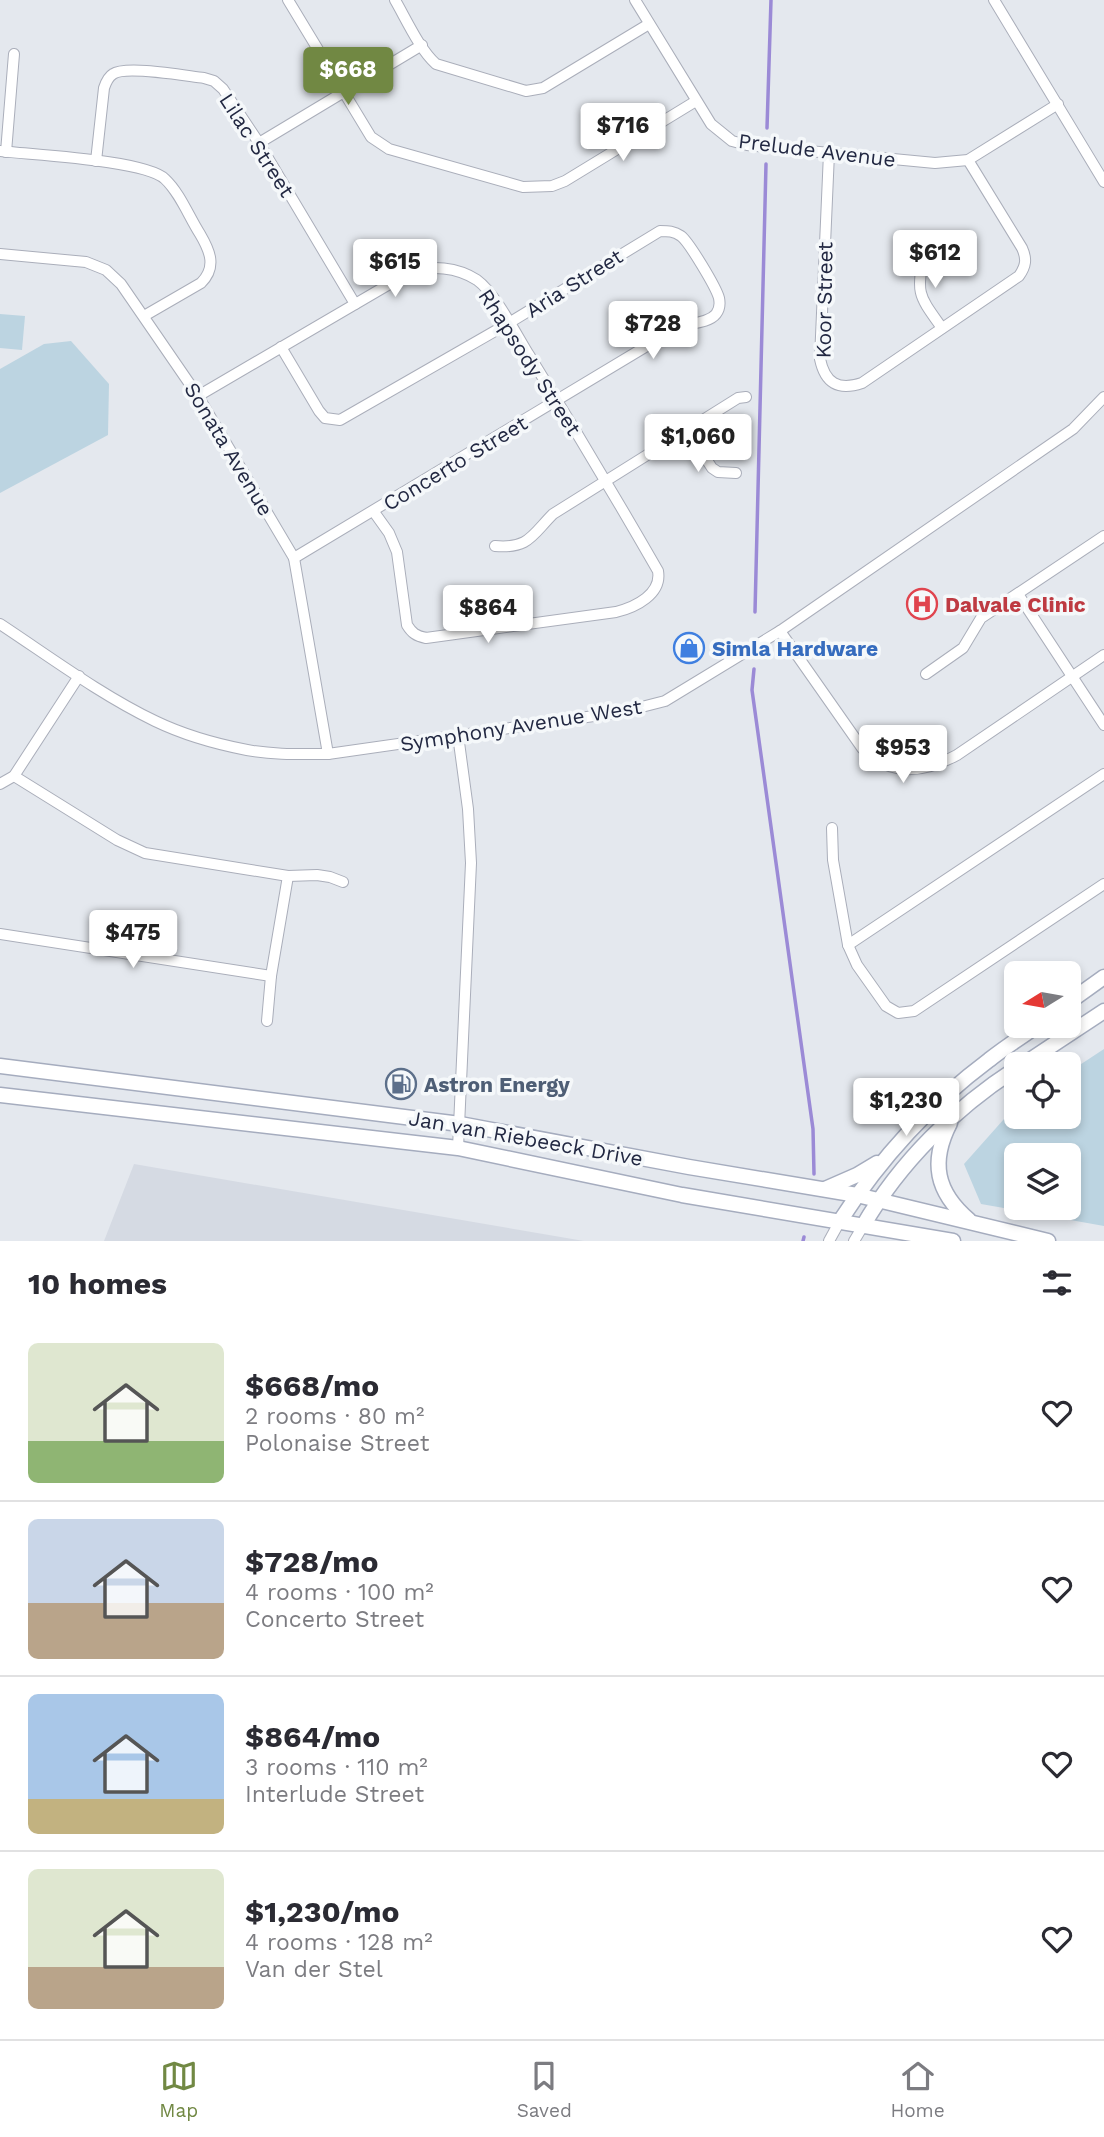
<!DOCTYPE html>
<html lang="en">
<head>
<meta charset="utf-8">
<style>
	:root { --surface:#fff; --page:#f2f2f3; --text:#2b2b33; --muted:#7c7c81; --line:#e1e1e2; --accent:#718843 }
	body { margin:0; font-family:"Work Sans",sans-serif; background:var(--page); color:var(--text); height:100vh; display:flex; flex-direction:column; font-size:26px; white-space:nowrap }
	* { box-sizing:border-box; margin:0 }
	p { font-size:23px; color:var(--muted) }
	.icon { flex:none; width:38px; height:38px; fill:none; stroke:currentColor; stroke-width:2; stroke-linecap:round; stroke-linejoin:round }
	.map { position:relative; height:1241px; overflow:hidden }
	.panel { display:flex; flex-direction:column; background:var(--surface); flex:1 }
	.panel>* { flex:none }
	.needle { width:46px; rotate:259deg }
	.tools { position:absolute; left:1004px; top:961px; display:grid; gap:14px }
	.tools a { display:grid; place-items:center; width:77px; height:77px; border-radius:10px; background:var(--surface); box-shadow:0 4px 10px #0003; font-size:35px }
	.price { position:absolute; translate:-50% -60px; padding:0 16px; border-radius:7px; background:#fff; color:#222; font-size:23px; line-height:46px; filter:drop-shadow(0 2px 4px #0008) }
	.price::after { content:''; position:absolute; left:50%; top:42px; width:21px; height:16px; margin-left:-10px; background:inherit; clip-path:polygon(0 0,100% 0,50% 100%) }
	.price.on { background:var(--accent); color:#fff }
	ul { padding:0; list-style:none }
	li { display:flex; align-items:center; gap:21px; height:175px; padding:0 28px }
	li+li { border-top:2px solid var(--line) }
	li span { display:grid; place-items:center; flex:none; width:196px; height:140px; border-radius:10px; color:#555 }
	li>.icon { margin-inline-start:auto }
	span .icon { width:84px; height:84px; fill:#fffc; stroke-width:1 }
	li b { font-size:30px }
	h2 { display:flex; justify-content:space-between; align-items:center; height:84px; padding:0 28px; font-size:30px }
	.tabs { display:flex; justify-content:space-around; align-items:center; height:98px; border-top:2px solid var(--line); background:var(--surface); font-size:19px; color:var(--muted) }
	.tabs a { display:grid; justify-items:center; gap:4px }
	.tabs .on { color:var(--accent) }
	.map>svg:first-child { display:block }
	.built { fill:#d5dae3 }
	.green { fill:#bcd4e1; fill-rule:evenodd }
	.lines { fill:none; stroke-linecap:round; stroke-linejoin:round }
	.stream { stroke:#9b8ad6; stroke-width:3.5 }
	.minor-casing { stroke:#aaaeba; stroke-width:12 }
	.secondary-casing { stroke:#a5acbe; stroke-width:17 }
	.minor { stroke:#fff; stroke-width:10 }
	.secondary { stroke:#fff; stroke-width:14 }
	.labels { text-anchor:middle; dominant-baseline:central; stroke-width:7; stroke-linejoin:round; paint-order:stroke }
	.street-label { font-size:21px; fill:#222842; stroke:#f5f8fa }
	.health-label { font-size:21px; font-weight:bold; fill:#be3a42; stroke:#f5f8fa; text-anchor:start }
	.shop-label { font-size:21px; font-weight:bold; fill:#366cbe; stroke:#f5f8fa; text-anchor:start }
	.service-label { font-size:21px; font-weight:bold; fill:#4e5e75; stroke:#f5f8fa; text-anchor:start }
</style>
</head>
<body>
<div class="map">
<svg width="1104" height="1241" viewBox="0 0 1104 1241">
	<rect width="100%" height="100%" fill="#e4e8ee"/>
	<polygon class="built" points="134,1164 584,1241 104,1241"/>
	<g class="green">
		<polygon points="0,314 25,316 22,350 0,348"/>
		<polygon points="71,341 109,384 108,435 0,493 0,369 44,344"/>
		<path d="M1104 1049V1226L981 1204 964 1164 1012 1110 1017 1106V1116H1069V1072ZM1069 1155V1208H1017V1155Z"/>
	</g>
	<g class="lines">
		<g class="stream">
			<polyline points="767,128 771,0"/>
			<polyline points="755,612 766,164"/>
			<polyline points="754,669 752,690 813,1129 814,1174"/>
			<polyline points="803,1241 804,1237"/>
		</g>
		<g class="minor-casing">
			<g id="minor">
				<polyline points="288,0 371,137 389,149 523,187 552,186 565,181 696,101"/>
				<path d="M395 0C406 19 420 50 436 64L526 91 543 88 649 24"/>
				<polyline points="635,0 711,124 732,141 747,145 935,163 968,160 1058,104"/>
				<polyline points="994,0 1104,182"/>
				<polyline points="259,143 422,45"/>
				<path d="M0 151C32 155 145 160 165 179 180 193 189 217 200 234 210 251 217 267 201 283L144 316"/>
				<polyline points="6,152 14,54"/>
				<path d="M829 153 820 359C825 383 838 391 862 383L1019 276C1026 266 1027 259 1022 248L968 160"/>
				<path d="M96 161 104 88C106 82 108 77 113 74 126 65 186 76 204 78L214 81 223 89 259 143 355 304"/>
				<path d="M924 252C917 295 917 293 942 328"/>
				<polyline points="0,254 86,262 106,270 121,284 198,396 294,558 328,754"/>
				<path d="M281 347 319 411 325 418 340 420 509 323 660 231C668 231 674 231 681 236 689 242 716 287 719 298 720 303 720 309 716 314 709 323 691 323 680 326L294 558"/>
				<path d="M198 396 410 272C431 265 457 267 477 280 495 293 516 334 529 355 573 426 616 498 658 571 662 594 636 607 616 612L426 638C416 636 412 633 407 625L397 552 389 533 374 512"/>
				<polyline points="688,431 712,468 718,472 736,473"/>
				<path d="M495 546C529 549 532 535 553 514L738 398 746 397"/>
				<polyline points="1018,594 1104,725"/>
				<path d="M0 624C50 657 101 695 155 721 184 735 216 744 247 750 274 755 301 754 328 754L622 712 665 701 780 631 1073 429 1104 397"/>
				<path d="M780 631 862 748C891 778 924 773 957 755L1104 655"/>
				<polyline points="926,674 963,648 981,618 1104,536"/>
				<polyline points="458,735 468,809 471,863 458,1148"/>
				<polyline points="14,776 117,840 145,853 288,876 317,875 330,877 343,882"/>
				<polyline points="0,784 14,776 79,676"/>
				<polyline points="832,828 833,860 848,945 857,965 886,1006 898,1013 914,1011 1104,884"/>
				<polyline points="0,934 271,976"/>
				<polyline points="848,945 1104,774"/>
				<polyline points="267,1021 271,976 288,876"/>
				<polyline points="829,1241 840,1221"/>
				<polyline points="854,1241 863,1226"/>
			</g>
		</g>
		<g class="secondary-casing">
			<g id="secondary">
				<polyline points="1069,1002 1104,977"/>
				<polyline points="1024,1064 1104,1011"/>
				<polyline points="0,1066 460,1124 689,1167 857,1195 1048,1241"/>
				<polyline points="0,1095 458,1148 682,1195 953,1241"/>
				<path d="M950 1123C930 1162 936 1192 969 1220"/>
				<polyline points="825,1189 857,1175 877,1163"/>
				<path d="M840 1221C880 1159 930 1104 989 1060 1004 1048 1021 1037 1037 1026"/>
				<path d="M863 1226C900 1162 955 1108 1017 1068"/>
			</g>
		</g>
		<use href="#minor" class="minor"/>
		<use href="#secondary" class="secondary"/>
	</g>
	<defs>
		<g id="hospital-ring" transform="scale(1.575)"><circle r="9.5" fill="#f5f8fa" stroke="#e0444e" stroke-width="1.5"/><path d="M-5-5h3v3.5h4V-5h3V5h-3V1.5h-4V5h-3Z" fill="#e0444e"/></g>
		<g id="shop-ring" transform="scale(1.575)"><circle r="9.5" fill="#f5f8fa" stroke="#3f7fe0" stroke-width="1.5"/><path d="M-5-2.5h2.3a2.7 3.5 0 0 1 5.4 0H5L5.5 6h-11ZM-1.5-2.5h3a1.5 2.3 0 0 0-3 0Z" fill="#3f7fe0"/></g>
		<g id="fuel-ring" transform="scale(1.575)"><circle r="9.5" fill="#f5f8fa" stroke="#5c6f8a" stroke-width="1.5"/><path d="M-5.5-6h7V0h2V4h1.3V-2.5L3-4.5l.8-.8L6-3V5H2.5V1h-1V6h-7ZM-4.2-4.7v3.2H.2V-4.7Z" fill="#5c6f8a"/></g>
	</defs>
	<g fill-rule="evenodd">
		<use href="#hospital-ring" x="922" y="604"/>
		<use href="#shop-ring" x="689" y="648"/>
		<use href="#fuel-ring" x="401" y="1084"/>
	</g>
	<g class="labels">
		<g class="street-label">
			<text transform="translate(257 145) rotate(57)">Lilac Street</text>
			<text transform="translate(817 150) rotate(7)">Prelude Avenue</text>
			<text transform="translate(574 283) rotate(-32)">Aria Street</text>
			<text transform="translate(824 300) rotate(-89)">Koor Street</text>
			<text transform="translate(530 362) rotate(57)">Rhapsody Street</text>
			<text transform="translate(229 449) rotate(59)">Sonata Avenue</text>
			<text transform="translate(455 463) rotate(-31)">Concerto Street</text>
			<text transform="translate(521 725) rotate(-9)">Symphony Avenue West</text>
			<text transform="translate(526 1138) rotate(10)">Jan van Riebeeck Drive</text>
		</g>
		<g class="health-label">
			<text x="945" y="604">Dalvale Clinic</text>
		</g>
		<g class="shop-label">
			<text x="712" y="648">Simla Hardware</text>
		</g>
		<g class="service-label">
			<text x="424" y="1084">Astron Energy</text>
		</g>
	</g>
</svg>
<div class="tools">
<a><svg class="needle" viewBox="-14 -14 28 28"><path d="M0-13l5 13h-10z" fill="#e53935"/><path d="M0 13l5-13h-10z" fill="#7c7c81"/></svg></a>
<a><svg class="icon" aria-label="locate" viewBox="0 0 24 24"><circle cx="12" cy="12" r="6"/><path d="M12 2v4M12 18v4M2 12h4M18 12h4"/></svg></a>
<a><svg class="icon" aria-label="layers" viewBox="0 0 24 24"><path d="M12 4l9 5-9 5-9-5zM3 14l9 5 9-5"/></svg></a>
</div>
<b class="price on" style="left:348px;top:107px">$668</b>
<b class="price" style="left:623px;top:163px">$716</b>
<b class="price" style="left:935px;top:290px">$612</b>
<b class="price" style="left:395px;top:299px">$615</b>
<b class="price" style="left:653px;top:361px">$728</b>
<b class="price" style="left:698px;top:474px">$1,060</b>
<b class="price" style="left:488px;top:645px">$864</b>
<b class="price" style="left:903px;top:785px">$953</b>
<b class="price" style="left:133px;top:970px">$475</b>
<b class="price" style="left:906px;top:1138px">$1,230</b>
</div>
<section class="panel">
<h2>10 homes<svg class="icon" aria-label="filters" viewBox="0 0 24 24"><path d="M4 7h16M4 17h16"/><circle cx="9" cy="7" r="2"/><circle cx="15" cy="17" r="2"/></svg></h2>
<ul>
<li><span style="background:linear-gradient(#dfe7d0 70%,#8fb573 0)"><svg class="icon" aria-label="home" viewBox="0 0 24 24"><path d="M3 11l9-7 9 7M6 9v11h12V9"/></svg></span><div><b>$668/mo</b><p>2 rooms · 80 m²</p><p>Polonaise Street</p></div><svg class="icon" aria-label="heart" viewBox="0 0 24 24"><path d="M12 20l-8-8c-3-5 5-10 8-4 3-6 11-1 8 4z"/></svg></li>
<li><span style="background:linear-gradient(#c9d6e8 60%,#b9a48a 0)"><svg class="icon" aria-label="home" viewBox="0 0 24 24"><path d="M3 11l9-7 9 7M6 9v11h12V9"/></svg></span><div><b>$728/mo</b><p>4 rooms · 100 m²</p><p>Concerto Street</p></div><svg class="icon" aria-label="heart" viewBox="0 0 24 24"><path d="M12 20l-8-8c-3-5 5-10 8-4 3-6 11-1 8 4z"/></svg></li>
<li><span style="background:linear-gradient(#a9c7e8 75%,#c2b280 0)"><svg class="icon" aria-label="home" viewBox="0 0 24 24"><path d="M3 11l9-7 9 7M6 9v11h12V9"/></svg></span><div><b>$864/mo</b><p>3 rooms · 110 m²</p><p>Interlude Street</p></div><svg class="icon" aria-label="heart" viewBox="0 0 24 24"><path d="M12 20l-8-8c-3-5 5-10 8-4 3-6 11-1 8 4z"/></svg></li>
<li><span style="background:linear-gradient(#dfe7d0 70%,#b9a48a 0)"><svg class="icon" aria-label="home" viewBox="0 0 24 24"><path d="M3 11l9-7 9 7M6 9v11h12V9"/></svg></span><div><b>$1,230/mo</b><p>4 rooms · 128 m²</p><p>Van der Stel</p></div><svg class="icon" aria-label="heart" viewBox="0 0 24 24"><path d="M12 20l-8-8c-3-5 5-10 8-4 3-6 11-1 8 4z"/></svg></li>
</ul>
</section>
<nav class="tabs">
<a class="on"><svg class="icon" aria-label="map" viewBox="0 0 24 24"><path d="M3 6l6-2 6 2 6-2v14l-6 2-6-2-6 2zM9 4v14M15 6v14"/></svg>Map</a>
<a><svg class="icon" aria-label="saved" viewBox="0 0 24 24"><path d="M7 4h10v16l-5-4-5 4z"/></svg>Saved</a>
<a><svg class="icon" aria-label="home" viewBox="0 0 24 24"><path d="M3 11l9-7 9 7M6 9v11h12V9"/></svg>Home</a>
</nav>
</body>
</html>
